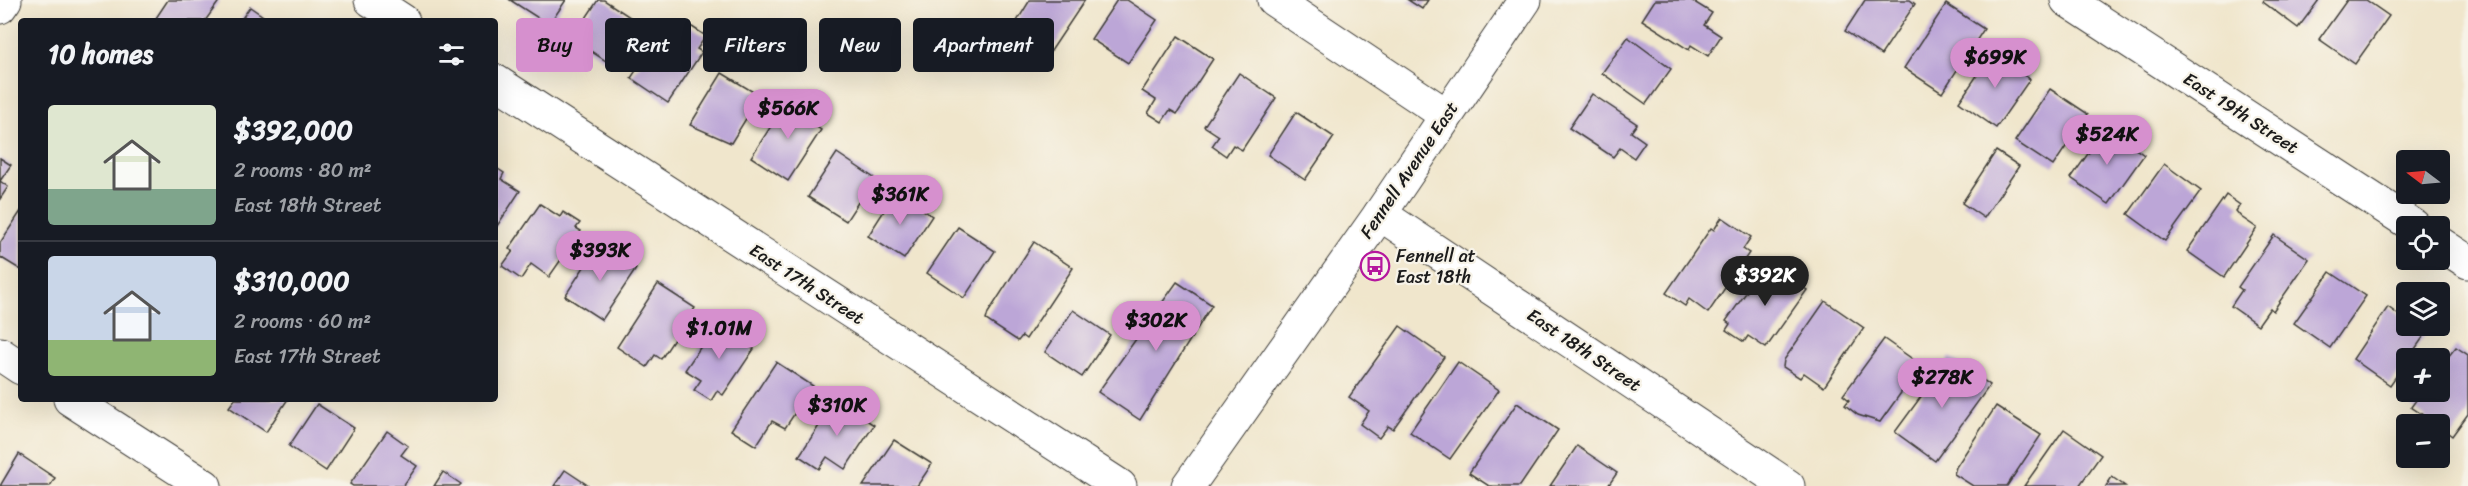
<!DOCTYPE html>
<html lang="en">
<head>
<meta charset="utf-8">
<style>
	:root { --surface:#171b24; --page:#242831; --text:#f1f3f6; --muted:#9ea1a6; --line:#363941; --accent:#d690ce }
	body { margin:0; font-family:Sriracha,sans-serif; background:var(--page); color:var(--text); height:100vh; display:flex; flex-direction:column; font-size:22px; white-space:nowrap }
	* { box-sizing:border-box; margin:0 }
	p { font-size:20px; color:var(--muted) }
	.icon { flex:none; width:33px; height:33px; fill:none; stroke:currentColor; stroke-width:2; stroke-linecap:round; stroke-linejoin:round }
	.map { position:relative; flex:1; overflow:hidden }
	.side { position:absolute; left:18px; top:18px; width:480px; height:384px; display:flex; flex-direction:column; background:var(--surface); border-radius:6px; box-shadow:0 6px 24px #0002 }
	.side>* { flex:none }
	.hud { position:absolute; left:516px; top:18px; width:570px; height:54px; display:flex; gap:12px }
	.needle { width:39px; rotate:286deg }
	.controls { position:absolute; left:2396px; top:150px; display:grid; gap:12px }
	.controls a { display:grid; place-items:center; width:54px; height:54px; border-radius:6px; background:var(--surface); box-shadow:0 6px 24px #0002; font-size:30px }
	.price { position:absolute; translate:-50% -51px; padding:0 14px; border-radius:21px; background:var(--accent); color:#111; font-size:20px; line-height:39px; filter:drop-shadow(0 2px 3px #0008) }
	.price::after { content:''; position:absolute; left:50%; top:36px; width:18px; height:14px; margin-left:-9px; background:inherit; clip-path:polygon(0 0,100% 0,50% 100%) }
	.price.active { background:#222; color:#fff }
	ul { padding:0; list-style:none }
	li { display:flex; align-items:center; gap:18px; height:150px; padding:0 30px }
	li+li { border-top:2px solid var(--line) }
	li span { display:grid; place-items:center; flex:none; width:168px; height:120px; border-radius:6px; color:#555 }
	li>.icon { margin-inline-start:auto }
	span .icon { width:72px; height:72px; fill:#fffc; stroke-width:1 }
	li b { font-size:26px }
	h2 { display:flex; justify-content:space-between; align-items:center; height:72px; padding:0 30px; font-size:26px }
	.pill { padding:0 21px; border-radius:6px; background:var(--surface); box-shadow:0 6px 24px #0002; font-size:21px; line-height:54px }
	.pill.active { background:var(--accent); color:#111 }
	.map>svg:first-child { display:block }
	.building { fill:#bca6d7 }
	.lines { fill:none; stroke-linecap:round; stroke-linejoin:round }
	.street-casing { stroke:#3c3a36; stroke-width:35 }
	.secondary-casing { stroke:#3c3a36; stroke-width:35 }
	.street { stroke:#fff; stroke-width:33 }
	.secondary { stroke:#fff; stroke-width:33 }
	.labels { text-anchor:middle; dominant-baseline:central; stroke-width:4.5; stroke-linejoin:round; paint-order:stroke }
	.street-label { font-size:18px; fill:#1c1c1c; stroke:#f7f3e8 }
	.poi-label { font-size:18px; fill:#1c1c1c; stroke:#f7f3e8; text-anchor:start }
</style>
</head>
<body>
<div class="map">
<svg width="2468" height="486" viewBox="0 0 2468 486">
	<rect width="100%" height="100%" fill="#f7f3e8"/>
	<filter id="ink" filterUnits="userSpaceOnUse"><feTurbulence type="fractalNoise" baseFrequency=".0167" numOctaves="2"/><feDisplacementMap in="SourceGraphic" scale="12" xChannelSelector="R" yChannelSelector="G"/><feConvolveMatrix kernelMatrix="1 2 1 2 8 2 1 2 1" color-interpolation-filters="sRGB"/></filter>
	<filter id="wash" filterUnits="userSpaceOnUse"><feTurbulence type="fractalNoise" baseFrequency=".008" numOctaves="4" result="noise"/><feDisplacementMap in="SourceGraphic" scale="24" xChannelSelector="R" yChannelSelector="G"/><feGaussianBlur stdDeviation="1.35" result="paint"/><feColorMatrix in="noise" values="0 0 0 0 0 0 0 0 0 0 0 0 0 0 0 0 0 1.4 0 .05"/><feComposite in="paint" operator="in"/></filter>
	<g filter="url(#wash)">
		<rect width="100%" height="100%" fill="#f0e6cc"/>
		<g id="blocks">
			<g class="building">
				<polygon points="168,0 220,0 205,21 154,21"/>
				<polygon points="510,0 566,0 549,25"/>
				<polygon points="598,0 604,0 636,21 609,63 572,39"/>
				<polygon points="1030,0 1085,0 1043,63 1006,39"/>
				<polygon points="1117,0 1127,0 1157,20 1128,63 1091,39"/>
				<polygon points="1408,0 1428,0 1422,9"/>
				<polygon points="1655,0 1691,0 1712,13 1704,25 1721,36 1708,56 1691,45 1689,50 1642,20"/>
				<polygon points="1865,0 1910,0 1915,4 1881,55 1845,31"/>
				<polygon points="2264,0 2319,0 2298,28 2263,2"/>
				<polygon points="2347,0 2366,0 2389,16 2355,64 2319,39"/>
				<polygon points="1946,4 1984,29 1942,93 1904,68"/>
				<polygon points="250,7 263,16 259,21 240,21"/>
				<polygon points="686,23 706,36 697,49 702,52 668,103 631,78 665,27 677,36"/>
				<polygon points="1178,36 1213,59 1177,114 1170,110 1162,122 1148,113 1156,100 1142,91"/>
				<polygon points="1628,37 1671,69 1646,104 1602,73"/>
				<polygon points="2001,51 2010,57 2008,60 2015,65 2013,68 2030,79 1996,128 1959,102 1993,52 1998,55"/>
				<polygon points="722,73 760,96 731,143 690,125"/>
				<polygon points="1239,73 1276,98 1242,150 1233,145 1226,156 1212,146 1219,136 1204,126"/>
				<polygon points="2050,89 2088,114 2053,166 2015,141"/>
				<polygon points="1592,94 1637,124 1631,132 1645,142 1634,158 1620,148 1613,157 1569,128"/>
				<polygon points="798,98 819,111 811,123 821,130 788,181 751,157 784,106 790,110"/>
				<polygon points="1296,112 1334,137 1305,180 1268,155"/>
				<polygon points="2106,128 2144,155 2109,204 2071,178"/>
				<polygon points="1996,151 2019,166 1984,218 1962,203"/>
				<polygon points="837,153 874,178 846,221 808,197"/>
				<polygon points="0,158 11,165 0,181"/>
				<polygon points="2164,164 2201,191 2165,241 2128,214"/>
				<polygon points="495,167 504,173 501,179 520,191 495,229"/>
				<polygon points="0,181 8,187 0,199"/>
				<polygon points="896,192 932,216 904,259 868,236"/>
				<polygon points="2226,195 2240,205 2236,211 2241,217 2257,228 2224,277 2187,251"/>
				<polygon points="540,204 560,217 563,212 580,223 576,228 581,231 549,277 531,264 521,279 502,266 513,251 509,249"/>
				<polygon points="21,211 21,270 0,257 0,243"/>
				<polygon points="1722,217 1751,237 1743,249 1749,253 1708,313 1689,299 1685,306 1666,293 1711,228 1714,230"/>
				<polygon points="958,227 995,251 964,298 927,273"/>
				<polygon points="2274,235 2309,259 2273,311 2270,308 2258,325 2231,306 2242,290 2238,287"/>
				<polygon points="1034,242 1073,268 1026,339 1022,336 1018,341 986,320 988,313"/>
				<polygon points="599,244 636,269 602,320 565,296"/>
				<polygon points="1767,263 1807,290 1766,348 1748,336 1744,342 1726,330 1730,324 1726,321"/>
				<polygon points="2330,272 2366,296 2330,348 2294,323"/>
				<polygon points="1177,282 1212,305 1140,420 1098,392"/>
				<polygon points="658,284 695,308 661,359 655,355 647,367 617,347"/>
				<polygon points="1825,301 1864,328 1824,387 1804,373 1800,378 1783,367 1784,360"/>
				<polygon points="2388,307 2404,319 2406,316 2406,326 2431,326 2390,385 2353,359"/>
				<polygon points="1073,310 1110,335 1082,377 1045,352"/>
				<polygon points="723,319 738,329 734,336 754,349 723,395 717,391 711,401 694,390 701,380 685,370 716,324 719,326"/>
				<polygon points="1400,326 1444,357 1393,429 1388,426 1379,438 1360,424 1369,411 1349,397"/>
				<polygon points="1884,339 1921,365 1880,422 1858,415 1845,405 1849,400 1843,395"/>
				<polygon points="2456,347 2468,355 2468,414 2452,436 2448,433 2439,446 2439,424 2422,424 2426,417 2411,407 2422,392 2439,392 2439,368"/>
				<polygon points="1950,357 1990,385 1935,461 1895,432"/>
				<polygon points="776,362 813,386 785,428 772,421 756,446 731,430"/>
				<polygon points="1458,362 1499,390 1450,459 1410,432"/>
				<polygon points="235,399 288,399 266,432 229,407"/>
				<polygon points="836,400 874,425 845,469 827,457 819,469 799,456"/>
				<polygon points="1517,403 1558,430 1520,486 1489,486 1469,473"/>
				<polygon points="317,404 354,428 326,471 289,446"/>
				<polygon points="1996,406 2041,435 2007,486 1973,486 1954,474 1956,467"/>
				<polygon points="2064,429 2101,455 2079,486 2024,486"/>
				<polygon points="387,431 408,446 401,455 417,466 403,486 353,486 350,484"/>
				<polygon points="894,440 932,464 917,486 863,486"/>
				<polygon points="1577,446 1617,473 1608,486 1550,486"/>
				<polygon points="19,454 55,478 50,486 0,486"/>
				<polygon points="565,470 589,486 554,486"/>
				<polygon points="443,472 461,484 459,486 434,486"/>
				<polygon points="2112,477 2125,486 2106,486"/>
			</g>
		</g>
	</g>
	<g filter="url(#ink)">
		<use href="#blocks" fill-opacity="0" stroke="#3c3a36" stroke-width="1.5"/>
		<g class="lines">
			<g class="street-casing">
				<g id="street">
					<polyline points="371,0 403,21"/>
					<polyline points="1274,0 1446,115"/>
					<polyline points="2067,0 2414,226"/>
					<polyline points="0,7 5,0"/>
					<polyline points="495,81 1120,486"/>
					<polyline points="1380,214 1788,486"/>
					<polyline points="2439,243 2468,262"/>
					<polyline points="0,354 21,368"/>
					<polyline points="70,399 205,486"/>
				</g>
			</g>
			<g class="secondary-casing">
				<polyline id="secondary" points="1188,486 1380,214 1525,0"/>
			</g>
			<use href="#street" class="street"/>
			<use href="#secondary" class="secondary"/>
		</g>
	</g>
	<defs>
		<g id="bus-ring" transform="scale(1.5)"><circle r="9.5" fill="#f7f3e8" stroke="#b5179e" stroke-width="1.5"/><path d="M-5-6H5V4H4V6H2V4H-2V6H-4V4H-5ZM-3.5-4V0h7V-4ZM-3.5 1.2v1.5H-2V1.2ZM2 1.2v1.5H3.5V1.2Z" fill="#b5179e"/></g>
	</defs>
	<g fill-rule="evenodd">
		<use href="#bus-ring" x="1375" y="266"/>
	</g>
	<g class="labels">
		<g class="street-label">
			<text transform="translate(2241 113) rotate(33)">East 19th Street</text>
			<text transform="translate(1409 170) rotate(-56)">Fennell Avenue East</text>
			<text transform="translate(807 284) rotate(33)">East 17th Street</text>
			<text transform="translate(1584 350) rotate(34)">East 18th Street</text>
		</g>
		<g class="poi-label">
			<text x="1396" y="256">Fennell at<tspan x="1396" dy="21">East 18th</tspan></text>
		</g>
	</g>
</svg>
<div class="controls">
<a><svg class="needle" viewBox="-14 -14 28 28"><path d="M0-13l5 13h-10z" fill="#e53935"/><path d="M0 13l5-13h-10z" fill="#9ea1a6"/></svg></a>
<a><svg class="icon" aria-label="locate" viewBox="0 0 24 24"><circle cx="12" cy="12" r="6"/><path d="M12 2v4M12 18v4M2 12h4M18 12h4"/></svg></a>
<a><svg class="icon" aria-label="layers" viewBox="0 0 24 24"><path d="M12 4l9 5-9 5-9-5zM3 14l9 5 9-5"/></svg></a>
<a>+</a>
<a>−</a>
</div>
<b class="price" style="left:1995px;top:89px">$699K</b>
<b class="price" style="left:788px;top:140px">$566K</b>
<b class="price" style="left:2107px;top:166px">$524K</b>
<b class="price" style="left:900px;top:226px">$361K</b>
<b class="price" style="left:600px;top:282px">$393K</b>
<b class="price active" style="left:1765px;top:307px">$392K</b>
<b class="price" style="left:1156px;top:352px">$302K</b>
<b class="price" style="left:719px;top:360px">$1.01M</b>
<b class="price" style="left:1942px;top:409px">$278K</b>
<b class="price" style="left:837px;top:437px">$310K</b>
<div class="hud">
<a class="pill active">Buy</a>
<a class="pill">Rent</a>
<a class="pill">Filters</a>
<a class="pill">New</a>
<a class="pill">Apartment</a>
</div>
<section class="side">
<h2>10 homes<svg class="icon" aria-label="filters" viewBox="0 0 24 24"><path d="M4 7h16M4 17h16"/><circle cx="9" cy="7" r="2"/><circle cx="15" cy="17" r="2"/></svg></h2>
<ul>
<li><span style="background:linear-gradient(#dfe7d0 70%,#7fa58c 0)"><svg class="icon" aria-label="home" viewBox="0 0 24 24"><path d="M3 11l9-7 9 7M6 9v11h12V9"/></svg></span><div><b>$392,000</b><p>2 rooms · 80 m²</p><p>East 18th Street</p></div></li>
<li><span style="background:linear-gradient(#c9d6e8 70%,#8fb573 0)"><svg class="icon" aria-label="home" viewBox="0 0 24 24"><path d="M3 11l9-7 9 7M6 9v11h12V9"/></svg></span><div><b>$310,000</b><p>2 rooms · 60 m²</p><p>East 17th Street</p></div></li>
</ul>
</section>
</div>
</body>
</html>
